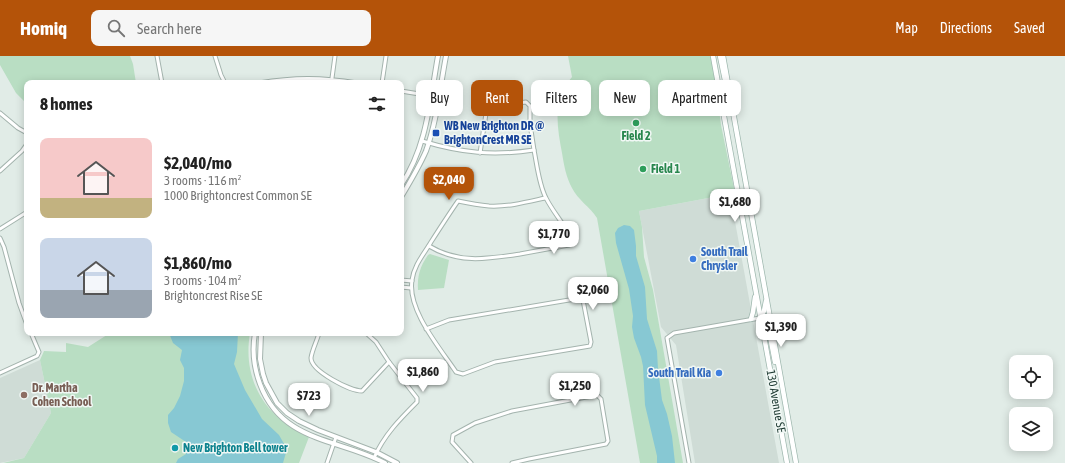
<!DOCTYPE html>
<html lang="en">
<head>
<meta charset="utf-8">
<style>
	:root { --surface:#fff; --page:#f6f6f6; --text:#222; --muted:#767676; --accent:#b45309 }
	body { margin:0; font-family:"Asap Condensed",sans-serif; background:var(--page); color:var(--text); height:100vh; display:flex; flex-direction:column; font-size:15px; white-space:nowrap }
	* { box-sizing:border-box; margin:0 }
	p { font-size:13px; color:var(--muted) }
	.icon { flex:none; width:22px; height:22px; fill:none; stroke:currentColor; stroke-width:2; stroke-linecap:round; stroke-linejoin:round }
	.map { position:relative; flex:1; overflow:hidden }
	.details { position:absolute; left:24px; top:24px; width:380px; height:256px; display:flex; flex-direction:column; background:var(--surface); border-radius:8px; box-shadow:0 2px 10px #0003 }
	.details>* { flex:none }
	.banner { position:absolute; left:416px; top:24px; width:380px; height:36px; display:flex; gap:8px }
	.tools { position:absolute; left:1009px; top:299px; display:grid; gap:8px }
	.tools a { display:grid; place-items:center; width:44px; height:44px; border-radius:8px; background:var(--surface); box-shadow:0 2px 10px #0003; font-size:20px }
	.price { position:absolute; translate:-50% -34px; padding:0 9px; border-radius:8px; background:#fff; color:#222; font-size:13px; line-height:26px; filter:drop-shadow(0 1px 2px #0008) }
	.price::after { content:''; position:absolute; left:50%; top:24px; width:12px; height:9px; margin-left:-6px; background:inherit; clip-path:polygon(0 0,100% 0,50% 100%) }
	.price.active { background:var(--accent); color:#fff }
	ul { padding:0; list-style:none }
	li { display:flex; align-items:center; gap:12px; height:100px; padding:0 16px }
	li span { display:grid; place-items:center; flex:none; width:112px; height:80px; border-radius:8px; color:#555 }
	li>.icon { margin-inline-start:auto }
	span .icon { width:48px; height:48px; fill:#fffc; stroke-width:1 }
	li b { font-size:17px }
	h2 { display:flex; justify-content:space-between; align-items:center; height:48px; padding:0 16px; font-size:17px }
	.chip { padding:0 14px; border-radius:8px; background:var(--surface); box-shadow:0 2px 10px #0003; font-size:14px; line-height:36px }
	.chip.active { background:var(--accent); color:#fff }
	header { display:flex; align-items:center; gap:24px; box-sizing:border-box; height:56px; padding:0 20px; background:var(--accent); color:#fff }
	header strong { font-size:19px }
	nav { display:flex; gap:22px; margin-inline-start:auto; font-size:14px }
	.search { width:280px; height:36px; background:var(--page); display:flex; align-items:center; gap:10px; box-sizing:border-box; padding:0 14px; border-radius:8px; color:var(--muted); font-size:15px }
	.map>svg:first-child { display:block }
	.built { fill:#cfdcd6 }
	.green { fill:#b9dec3 }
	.water { fill:#87c8d3 }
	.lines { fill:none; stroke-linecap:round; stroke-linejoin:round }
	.minor-casing { stroke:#a4b4ae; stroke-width:5 }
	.tertiary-casing { stroke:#a4b4ae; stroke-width:6 }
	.secondary-casing { stroke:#9fb8af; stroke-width:6 }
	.minor { stroke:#fff; stroke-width:3 }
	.tertiary { stroke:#fff; stroke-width:4 }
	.secondary { stroke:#fff; stroke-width:4.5 }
	.leisure-dot { fill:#2e9e5b; stroke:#f1f8f5; stroke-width:1.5 }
	.transit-dot { fill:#1a4fb4; stroke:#f1f8f5; stroke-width:1.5 }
	.shop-dot { fill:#3f7fe0; stroke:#f1f8f5; stroke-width:1.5 }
	.education-dot { fill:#8d6e63; stroke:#f1f8f5; stroke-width:1.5 }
	.culture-dot { fill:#0f9aa8; stroke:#f1f8f5; stroke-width:1.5 }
	.labels { text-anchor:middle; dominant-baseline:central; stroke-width:3; stroke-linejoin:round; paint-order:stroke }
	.transit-label { font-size:12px; font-weight:bold; fill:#164399; stroke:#f1f8f5; text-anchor:start }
	.leisure-label { font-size:12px; font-weight:bold; fill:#27864d; stroke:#f1f8f5 }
	.shop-label { font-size:12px; font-weight:bold; fill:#366cbe; stroke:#f1f8f5; text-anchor:start }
	.education-label { font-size:12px; font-weight:bold; fill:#785e54; stroke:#f1f8f5; text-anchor:start }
	.street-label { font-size:12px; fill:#213d35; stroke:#f1f8f5 }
	.culture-label { font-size:12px; font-weight:bold; fill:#0d838f; stroke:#f1f8f5; text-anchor:start }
</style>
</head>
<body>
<header>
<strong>Homiq</strong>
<div class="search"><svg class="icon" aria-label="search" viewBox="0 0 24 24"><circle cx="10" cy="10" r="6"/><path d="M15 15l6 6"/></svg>Search here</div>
<nav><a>Map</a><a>Directions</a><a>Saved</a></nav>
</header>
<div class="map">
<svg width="1065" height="407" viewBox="0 0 1065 407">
	<rect width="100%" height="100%" fill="#e1ece7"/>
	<g class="built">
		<polygon points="730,138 779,407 695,407 676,289 661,271 639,155"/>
		<polygon points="40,304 51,357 24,402 0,407 0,322"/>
	</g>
	<g class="green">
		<polygon points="0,0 130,0 133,8 136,27 27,27 27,48 16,37 0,9"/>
		<path d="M568 0H712L721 69 735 137 639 155 642 171 644 201 653 234 683 407H640L597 162C590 151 578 144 572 132 566 121 564 109 562 97 557 70 552 43 572 21Z"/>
		<path d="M430 198 449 204 444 232 418 234C417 221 420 210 428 199Z"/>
		<path d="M110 277H250C242 325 266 362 309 381L299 407H3L24 402 51 357 40 304 44 295 66 296V287L88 291Z"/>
	</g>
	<g class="water">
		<polygon points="624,169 630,170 634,174 636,190 636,200 645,231 647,263 657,295 658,313 662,344 667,358 672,380 675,407 657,407 657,400 645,349 643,310 641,301 634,282 632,271 633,260 629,233 616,187 615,177 618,172"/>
		<polygon points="169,277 238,277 237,296 234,308 245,334 262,363 279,379 287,393 283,407 176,407 178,403 186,398 187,392 186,386 171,376 168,367 168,359 174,352 180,340 184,325 184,312 180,304 182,294 173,287"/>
	</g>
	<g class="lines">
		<g class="minor-casing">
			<g id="minor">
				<polyline points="157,0 162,27"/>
				<polyline points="215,0 221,19 225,27"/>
				<polyline points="332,22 335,0"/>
				<path d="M259 27C294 21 322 21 357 27"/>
				<polyline points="382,27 386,0"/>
				<polyline points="401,35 438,41"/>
				<polyline points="0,57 18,72 27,77"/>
				<path d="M422 85C462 97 493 100 534 94L530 68V50L526 46 510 48 492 47 487 51 480 97"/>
				<polyline points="0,115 22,95 27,88"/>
				<polyline points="0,173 27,156"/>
				<polyline points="0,182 4,191 19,247 27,269"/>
				<path d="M429 190C459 208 487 203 520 198 536 195 553 192 569 189L572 185C565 168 554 158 546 142 539 129 537 109 534 94"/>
				<polyline points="401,224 412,225"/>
				<polyline points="401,231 411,232"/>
				<path d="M426 273 449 264 581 242 583 244 591 286 590 290 495 306 463 318 456 316C440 292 407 254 412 224 414 209 424 198 431 186 440 172 449 158 458 145 468 147 479 149 489 150 508 151 527 146 545 142"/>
				<path d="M319 277C317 285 312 294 311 302 311 315 350 335 362 335L389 306"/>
				<path d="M366 277 376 286 389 306 417 342V346C400 363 384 379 374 402"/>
				<polyline points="0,317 37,300 39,296 31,277"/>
				<polyline points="327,407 336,381"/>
				<polyline points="471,407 452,386 453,379 475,367 512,355 597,339 601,343 608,385 606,388 529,403 512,407"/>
				<polyline points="689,407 667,282 674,277 760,262"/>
			</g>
		</g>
		<g class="tertiary-casing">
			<g id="tertiary">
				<path d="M401 129C427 91 430 44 438 0"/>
				<path d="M401 141C410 126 419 111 426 95 437 65 440 31 446 0"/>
				<path d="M255 277C252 294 254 312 260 328 282 387 338 382 385 407"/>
				<polyline points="261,277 260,303 263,318 266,327 277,347 287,357 299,365 318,374 376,396 397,407"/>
			</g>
		</g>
		<g class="secondary-casing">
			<g id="secondary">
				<polyline points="713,0 787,407"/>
				<polyline points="720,0 726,29"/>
				<polyline points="723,0 796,407"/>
				<polyline points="760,262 765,264 768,270 775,306"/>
				<polyline points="760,262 764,255 766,245"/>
				<polyline points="751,263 753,256 755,241"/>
			</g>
		</g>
		<use href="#minor" class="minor"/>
		<use href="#tertiary" class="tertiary"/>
		<use href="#secondary" class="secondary"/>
	</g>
	<g class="leisure-dot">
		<circle cx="636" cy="67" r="4"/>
		<circle cx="643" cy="113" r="4"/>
	</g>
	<rect class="transit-dot" x="432" y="73" width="8" height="8" rx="2"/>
	<g class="shop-dot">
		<circle cx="693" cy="203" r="4"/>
		<circle cx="719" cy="317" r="4"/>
	</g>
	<circle class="education-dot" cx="24" cy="339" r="4"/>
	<circle class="culture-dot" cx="175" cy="392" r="4"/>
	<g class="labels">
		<g class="transit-label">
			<text x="444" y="70">WB New Brighton DR @<tspan x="444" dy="14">BrightonCrest MR SE</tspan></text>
		</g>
		<g class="leisure-label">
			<text x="636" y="80">Field 2</text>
			<text x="651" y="113" text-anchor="start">Field 1</text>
		</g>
		<g class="shop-label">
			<text x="701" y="196">South Trail<tspan x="701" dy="14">Chrysler</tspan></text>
			<text x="711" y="317" text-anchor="end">South Trail Kia</text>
		</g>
		<g class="education-label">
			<text x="32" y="332">Dr. Martha<tspan x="32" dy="14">Cohen School</tspan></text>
		</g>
		<g class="street-label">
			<text transform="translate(776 345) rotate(80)">130 Avenue SE</text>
		</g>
		<g class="culture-label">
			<text x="183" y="392">New Brighton Bell tower</text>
		</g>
	</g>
</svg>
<div class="tools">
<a><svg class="icon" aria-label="locate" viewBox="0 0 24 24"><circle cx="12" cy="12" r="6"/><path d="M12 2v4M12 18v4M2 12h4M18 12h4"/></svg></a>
<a><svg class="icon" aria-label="layers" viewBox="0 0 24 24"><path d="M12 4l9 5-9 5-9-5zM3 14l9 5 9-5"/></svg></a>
</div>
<b class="price active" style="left:449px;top:145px">$2,040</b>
<b class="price" style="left:735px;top:167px">$1,680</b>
<b class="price" style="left:554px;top:199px">$1,770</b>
<b class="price" style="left:593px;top:255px">$2,060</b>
<b class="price" style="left:781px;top:292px">$1,390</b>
<b class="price" style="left:423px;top:337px">$1,860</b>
<b class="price" style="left:575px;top:351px">$1,250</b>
<b class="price" style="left:309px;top:361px">$723</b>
<div class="banner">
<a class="chip">Buy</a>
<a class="chip active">Rent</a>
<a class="chip">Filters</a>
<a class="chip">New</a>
<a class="chip">Apartment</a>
</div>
<section class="details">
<h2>8 homes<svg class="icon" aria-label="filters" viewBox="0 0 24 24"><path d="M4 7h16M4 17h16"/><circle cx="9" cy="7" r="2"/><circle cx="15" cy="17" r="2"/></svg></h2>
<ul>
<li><span style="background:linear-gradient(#f6c9c9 75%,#c2b280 0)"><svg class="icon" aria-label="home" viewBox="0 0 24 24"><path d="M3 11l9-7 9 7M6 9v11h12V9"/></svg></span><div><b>$2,040/mo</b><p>3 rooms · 116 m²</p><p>1000 Brightoncrest Common SE</p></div></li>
<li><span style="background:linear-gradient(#c9d6e8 65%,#9aa5b1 0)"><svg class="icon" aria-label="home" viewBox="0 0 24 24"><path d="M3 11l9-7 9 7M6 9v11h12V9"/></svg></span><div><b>$1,860/mo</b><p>3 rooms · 104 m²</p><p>Brightoncrest Rise SE</p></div></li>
</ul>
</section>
</div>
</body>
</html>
